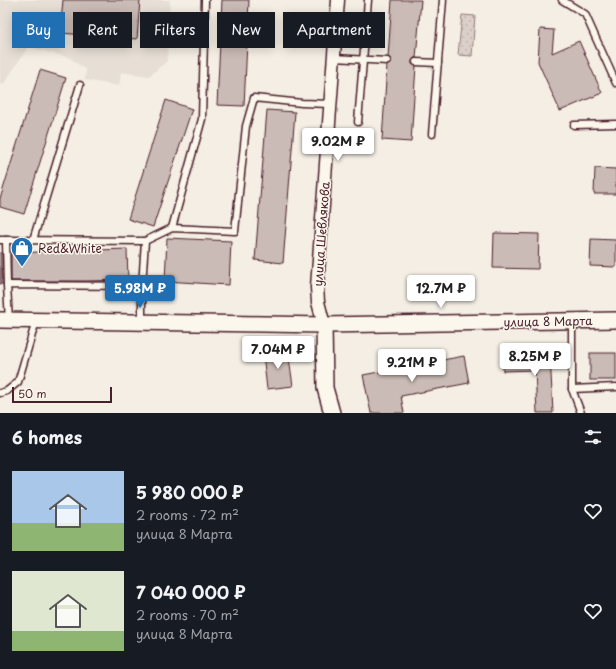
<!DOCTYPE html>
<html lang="en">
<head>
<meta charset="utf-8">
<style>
	:root { --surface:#171b24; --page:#242831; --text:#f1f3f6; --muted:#9ea1a6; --accent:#1f6fb2 }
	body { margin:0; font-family:"Playpen Sans",sans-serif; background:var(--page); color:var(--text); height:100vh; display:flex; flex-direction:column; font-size:15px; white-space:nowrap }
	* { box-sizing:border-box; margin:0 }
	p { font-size:13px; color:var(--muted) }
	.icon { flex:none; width:22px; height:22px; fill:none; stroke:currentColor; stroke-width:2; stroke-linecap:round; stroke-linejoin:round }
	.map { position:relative; height:413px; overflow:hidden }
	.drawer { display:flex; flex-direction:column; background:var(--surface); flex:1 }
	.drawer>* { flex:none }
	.top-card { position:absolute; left:12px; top:12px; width:400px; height:36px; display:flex; gap:8px }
	.scale { position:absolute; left:12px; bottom:10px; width:100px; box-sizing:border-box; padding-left:4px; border:2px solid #4a1f2b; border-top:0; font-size:11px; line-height:14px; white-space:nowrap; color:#4a1f2b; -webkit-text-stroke:3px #fbf7ec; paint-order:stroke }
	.price { position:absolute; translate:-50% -34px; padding:0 9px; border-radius:4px; background:#fff; color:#222; font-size:13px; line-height:26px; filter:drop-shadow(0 1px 2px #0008) }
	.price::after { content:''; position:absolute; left:50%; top:24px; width:12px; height:9px; margin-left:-6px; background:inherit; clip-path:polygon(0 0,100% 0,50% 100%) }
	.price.on { background:var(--accent); color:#fff }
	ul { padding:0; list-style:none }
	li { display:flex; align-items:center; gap:12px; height:100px; padding:0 12px }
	li span { display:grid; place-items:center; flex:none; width:112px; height:80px; border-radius:0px; color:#555 }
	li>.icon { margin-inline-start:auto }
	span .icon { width:48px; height:48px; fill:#fffc; stroke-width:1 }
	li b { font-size:17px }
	h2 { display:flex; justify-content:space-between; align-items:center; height:48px; padding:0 12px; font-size:17px }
	.pill { padding:0 14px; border-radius:0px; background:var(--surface); box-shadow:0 2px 10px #0003; font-size:14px; line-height:36px }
	.pill.on { background:var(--accent); color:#fff }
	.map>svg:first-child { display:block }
	.built { fill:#e7dfd6 }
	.park { fill:url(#park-dots); stroke:#92787a }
	.building { fill:#cabbb6; stroke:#4a1f2b }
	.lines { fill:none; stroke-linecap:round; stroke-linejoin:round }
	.service-casing { stroke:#4a1f2b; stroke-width:9 }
	.minor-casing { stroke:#4a1f2b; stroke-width:15 }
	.tertiary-casing { stroke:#4a1f2b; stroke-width:18 }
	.service { stroke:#fbf7ec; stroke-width:6 }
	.minor { stroke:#fbf7ec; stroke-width:12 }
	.tertiary { stroke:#fbf7ec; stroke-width:15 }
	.labels { text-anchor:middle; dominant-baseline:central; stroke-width:3; stroke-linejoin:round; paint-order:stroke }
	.street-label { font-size:12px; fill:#4a1f2b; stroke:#fbf7ec }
	.poi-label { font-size:12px; fill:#4a1f2b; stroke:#fbf7ec; text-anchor:start }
</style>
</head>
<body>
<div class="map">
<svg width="616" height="413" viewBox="0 0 616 413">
	<defs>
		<pattern id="park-dots" width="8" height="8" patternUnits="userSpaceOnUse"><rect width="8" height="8" fill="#dbd0c9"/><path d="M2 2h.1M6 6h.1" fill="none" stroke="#bdb2ad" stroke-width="1.8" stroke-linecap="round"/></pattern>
	</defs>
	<rect width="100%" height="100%" fill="#f4eee4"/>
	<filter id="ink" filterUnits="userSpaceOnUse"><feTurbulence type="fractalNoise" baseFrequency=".025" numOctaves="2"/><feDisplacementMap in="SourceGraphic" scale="8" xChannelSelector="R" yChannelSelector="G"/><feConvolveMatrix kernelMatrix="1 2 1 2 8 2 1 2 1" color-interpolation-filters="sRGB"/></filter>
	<g filter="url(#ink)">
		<polygon class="built" points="0,0 170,0 167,61 149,76 121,72 119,86 85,80 86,70 70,58 28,47 3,85 0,84"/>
		<polygon class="park" points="462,15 475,16 472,56 458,55"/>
		<g class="building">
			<polygon points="63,0 140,0 137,39 60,33"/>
			<polygon points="222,0 249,0 244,106 217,105"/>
			<polygon points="392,0 421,0 416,58 414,58 412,61 412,64 416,66 411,142 382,140 387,65 389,65 391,62 391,59 388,57"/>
			<polygon points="540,29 554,30 552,53 579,41 602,93 560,111 538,62"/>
			<polygon points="40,70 66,78 24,214 0,207 0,199"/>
			<polygon points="166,100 192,109 153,227 128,219"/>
			<polygon points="267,110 295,112 283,263 255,260"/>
			<polygon points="595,168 616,169 616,194 594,194"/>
			<polygon points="494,233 539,234 538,269 493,268"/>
			<polygon points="167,238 231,241 229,285 165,281"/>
			<polygon points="591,239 616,240 616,267 590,266"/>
			<polygon points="127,249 128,280 87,281 11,281 11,253"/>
			<rect x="0" y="253" width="2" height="31"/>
			<polygon points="288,351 293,386 267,389 263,354"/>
			<rect x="590" y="353" width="26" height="27"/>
			<polygon points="550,354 553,413 537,413 535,370 503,371 502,356"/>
			<polygon points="464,356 469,383 401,396 404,413 371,413 363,375"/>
		</g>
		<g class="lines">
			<g class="service-casing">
				<g id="service">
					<polyline points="562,0 585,14 616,83"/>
					<polyline points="334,58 387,61"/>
					<polyline points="416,62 438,63"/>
					<polyline points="358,122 368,0"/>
					<polyline points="574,125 616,124"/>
					<polyline points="432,134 443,0"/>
					<polyline points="172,228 202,119 205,0"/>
					<polyline points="0,240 6,240 7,285"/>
					<polyline points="6,240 145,241 142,286"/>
					<polyline points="33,240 80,85"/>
					<polyline points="145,241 172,228 235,231 246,126 254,98 302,103 330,104"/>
					<polyline points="9,321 7,285 142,286 142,322"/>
					<polyline points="572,321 572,389 581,413"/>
					<polyline points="572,389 616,387"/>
					<polyline points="0,393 7,391 18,382 36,321"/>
				</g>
			</g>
			<g class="minor-casing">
				<polyline id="minor" points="324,325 318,302 317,287 338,0"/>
			</g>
			<g class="tertiary-casing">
				<g id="tertiary">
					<polyline points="0,320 324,325 616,320"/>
					<polyline points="324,325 325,388 332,413"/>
				</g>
			</g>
			<use href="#service" class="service"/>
			<use href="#minor" class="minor"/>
			<use href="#tertiary" class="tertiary"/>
		</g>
	</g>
	<defs>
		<g id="shop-pin" transform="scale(1.15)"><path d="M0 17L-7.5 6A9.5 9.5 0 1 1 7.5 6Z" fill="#1f6fb2" stroke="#fbf7ec"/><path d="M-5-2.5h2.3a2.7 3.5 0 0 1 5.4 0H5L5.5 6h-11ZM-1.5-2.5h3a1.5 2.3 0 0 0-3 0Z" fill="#fff"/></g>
	</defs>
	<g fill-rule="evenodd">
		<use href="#shop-pin" x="22" y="248"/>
	</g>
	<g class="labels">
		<g class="street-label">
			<text transform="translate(321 234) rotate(-86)">улица Шевлякова</text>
			<text transform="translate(548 321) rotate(-1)">улица 8 Марта</text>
		</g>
		<g class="poi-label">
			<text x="38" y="248">Red&amp;White</text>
		</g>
	</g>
</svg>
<div class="scale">50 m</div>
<b class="price" style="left:338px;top:162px">9.02M ₽</b>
<b class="price on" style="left:140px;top:309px">5.98M ₽</b>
<b class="price" style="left:441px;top:309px">12.7M ₽</b>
<b class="price" style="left:278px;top:370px">7.04M ₽</b>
<b class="price" style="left:535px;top:377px">8.25M ₽</b>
<b class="price" style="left:412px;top:383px">9.21M ₽</b>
<div class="top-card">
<a class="pill on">Buy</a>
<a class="pill">Rent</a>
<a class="pill">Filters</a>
<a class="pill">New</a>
<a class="pill">Apartment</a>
</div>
</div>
<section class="drawer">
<h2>6 homes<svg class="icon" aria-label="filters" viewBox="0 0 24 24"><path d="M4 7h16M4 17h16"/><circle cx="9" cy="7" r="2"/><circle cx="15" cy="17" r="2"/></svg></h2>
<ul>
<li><span style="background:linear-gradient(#a9c7e8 65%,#8fb573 0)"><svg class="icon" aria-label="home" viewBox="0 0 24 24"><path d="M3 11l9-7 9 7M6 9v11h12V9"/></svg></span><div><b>5 980 000 ₽</b><p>2 rooms · 72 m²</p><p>улица 8 Марта</p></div><svg class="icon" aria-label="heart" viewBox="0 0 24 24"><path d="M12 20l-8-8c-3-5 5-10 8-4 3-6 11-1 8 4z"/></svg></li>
<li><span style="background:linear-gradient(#dfe7d0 75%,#8fb573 0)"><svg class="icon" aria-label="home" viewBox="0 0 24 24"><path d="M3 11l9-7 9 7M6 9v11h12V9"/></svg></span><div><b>7 040 000 ₽</b><p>2 rooms · 70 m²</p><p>улица 8 Марта</p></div><svg class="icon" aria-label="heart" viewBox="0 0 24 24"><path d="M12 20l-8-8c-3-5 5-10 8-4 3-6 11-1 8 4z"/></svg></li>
</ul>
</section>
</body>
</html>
